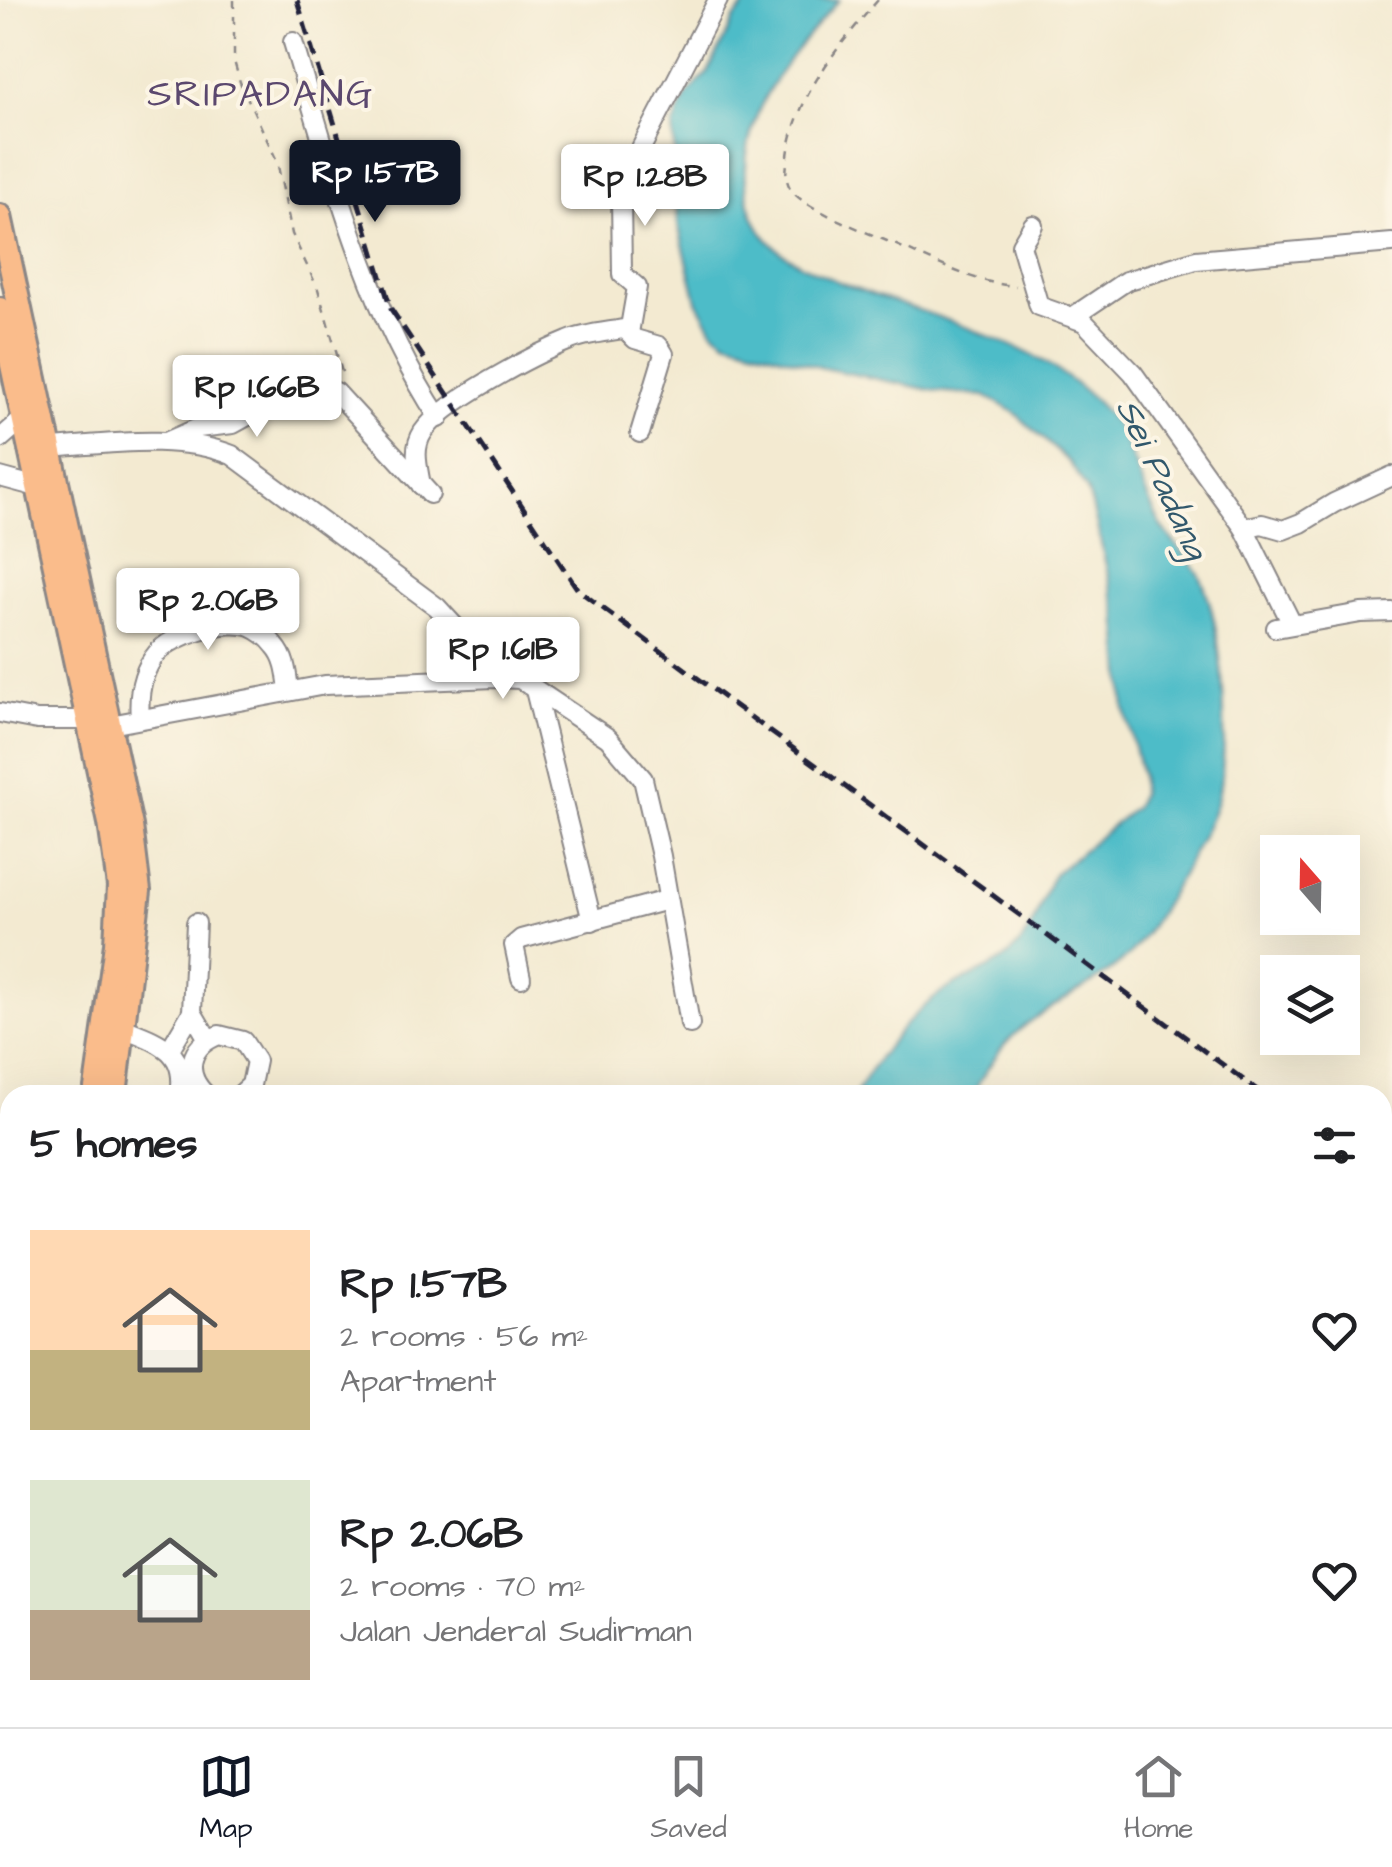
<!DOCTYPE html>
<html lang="en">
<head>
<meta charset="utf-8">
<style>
	:root { --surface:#fff; --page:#f6f6f6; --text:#202124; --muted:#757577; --line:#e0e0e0; --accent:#111827 }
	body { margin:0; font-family:"Architects Daughter",sans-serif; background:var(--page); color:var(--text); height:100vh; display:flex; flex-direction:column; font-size:38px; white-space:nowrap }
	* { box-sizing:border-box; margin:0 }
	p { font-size:32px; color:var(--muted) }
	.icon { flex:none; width:55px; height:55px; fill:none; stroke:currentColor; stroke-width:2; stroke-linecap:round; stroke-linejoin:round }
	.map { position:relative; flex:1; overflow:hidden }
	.panel { position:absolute; left:0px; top:1085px; width:1392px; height:642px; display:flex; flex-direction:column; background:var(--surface); border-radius:30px 30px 0 0; box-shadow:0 10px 40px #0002 }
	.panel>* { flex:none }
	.needle { width:65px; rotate:340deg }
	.fabs { position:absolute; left:1260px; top:835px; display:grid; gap:20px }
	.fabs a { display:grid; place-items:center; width:100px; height:100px; border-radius:0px; background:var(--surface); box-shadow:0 10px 40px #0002; font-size:50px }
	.price { position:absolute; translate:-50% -85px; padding:0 22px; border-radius:10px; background:#fff; color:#222; font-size:32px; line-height:65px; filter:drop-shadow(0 2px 5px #0008) }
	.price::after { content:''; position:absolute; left:50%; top:60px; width:30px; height:22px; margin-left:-15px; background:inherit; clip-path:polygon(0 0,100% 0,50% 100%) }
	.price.active { background:var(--accent); color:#fff }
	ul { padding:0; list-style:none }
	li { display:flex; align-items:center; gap:30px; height:250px; padding:0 30px }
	li span { display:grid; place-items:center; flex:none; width:280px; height:200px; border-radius:0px; color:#555 }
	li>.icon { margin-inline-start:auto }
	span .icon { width:120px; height:120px; fill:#fffc; stroke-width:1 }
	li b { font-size:42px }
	h2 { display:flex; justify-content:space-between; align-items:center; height:120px; padding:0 30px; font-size:42px }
	.dock { display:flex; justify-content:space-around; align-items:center; height:140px; border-top:2px solid var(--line); background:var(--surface); font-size:28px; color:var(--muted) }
	.dock a { display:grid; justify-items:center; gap:5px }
	.dock .active { color:var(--accent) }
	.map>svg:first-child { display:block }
	.water { fill:#4ebcc8; stroke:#386f82; stroke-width:2.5 }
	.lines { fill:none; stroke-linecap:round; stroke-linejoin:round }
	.minor-casing { stroke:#8a8686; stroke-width:22 }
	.major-casing { stroke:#8a8686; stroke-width:28 }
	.path { stroke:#8a8686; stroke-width:2.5; stroke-dasharray:8 8; stroke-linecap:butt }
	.minor { stroke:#fff; stroke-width:18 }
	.major { stroke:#fabc8b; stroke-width:22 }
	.rail { stroke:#22223b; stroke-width:5; stroke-dasharray:15 8; stroke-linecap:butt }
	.labels { text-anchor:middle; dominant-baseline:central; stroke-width:8; stroke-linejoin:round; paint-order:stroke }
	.water-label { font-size:35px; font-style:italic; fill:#31586c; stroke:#fcf5e5 }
	.quarter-label { font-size:38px; letter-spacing:2.5px; fill:#5b486e; stroke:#fcf5e5 }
</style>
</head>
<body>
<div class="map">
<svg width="1392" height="1727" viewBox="0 0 1392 1727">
	<rect width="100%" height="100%" fill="#fcf5e5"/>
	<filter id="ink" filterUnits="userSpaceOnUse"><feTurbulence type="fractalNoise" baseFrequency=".01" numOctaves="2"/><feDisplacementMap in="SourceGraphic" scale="20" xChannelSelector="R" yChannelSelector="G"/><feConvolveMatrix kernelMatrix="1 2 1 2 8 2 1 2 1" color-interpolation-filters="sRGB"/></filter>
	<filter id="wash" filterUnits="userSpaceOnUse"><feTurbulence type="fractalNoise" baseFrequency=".0048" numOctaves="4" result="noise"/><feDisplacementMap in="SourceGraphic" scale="40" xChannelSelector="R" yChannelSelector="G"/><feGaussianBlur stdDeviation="2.25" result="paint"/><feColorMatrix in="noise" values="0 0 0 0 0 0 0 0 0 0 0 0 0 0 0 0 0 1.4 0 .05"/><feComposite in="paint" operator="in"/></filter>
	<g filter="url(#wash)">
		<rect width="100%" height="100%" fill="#f3ead1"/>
		<path class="water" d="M750 0H839C811 33 776 70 759 110 738 162 737 226 790 258 843 290 916 306 973 330 1001 342 1030 351 1055 369 1078 385 1107 407 1120 432 1137 463 1144 498 1163 528 1174 545 1191 558 1200 576 1224 627 1231 746 1217 800 1209 830 1149 936 1127 957 1097 984 1059 1000 1027 1024 1002 1042 987 1069 972 1095H855C878 1055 907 1015 947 989 966 977 992 970 1009 955 1038 928 1037 904 1054 874L1134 808 1141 793V776L1125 709 1117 613 1092 505 1087 490 1070 463 1014 412 985 396 936 391 823 368 726 340 713 330 697 301 678 224 673 127 686 96 708 72 734 19Z"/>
	</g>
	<g filter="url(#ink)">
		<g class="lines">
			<g class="minor-casing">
				<g id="minor">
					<path d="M293 42C331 169 365 305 439 418"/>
					<polyline points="1033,225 1021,245 1039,306 1084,322 1133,373 1244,528 1292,624"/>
					<polyline points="1074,316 1126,281 1196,260 1392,243"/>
					<polyline points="640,433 664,354 659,346 635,339 629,333 637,287 622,274 621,195 627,175 718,0"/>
					<polyline points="0,439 23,419 32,417"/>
					<polyline points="166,442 198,428 233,424 284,396 300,392 336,392 430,494"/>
					<path d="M50 448C109 444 176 433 232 455L437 607 459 631 470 650"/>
					<polyline points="0,477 37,487 47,485"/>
					<path d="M421 485C418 467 412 449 423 432 443 402 533 355 568 341 586 333 609 332 629 328"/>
					<polyline points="1244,528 1262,524 1283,530 1301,523 1334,503 1392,476"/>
					<polyline points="1276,628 1361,613 1392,612"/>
					<polyline points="535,690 592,921"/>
					<polyline points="0,713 37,720 87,720"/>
					<path d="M140 719C138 696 141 672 157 653 173 634 228 618 251 627 260 631 269 638 275 646 286 658 287 675 289 690"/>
					<polyline points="110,725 325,685 494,678 520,679 608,738 643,779 661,856 690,1024"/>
					<polyline points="196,923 192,1012 208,1039"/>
					<polyline points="521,978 514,945 521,939 667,900"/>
					<path d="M123 1028C158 1042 188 1050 180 1095"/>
					<polyline points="170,1049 192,1012"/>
					<path d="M206 1095C183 1073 189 1046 219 1035L243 1041 256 1061 251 1085 240 1095"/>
					<polyline points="1382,1230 1392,1237"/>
					<polyline points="1384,1442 1392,1444"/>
					<polyline points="0,1447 10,1449"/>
					<polyline points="0,1550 10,1555"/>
					<polyline points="0,1664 10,1669"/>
					<polyline points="356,1718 364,1727"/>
					<polyline points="57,1727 60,1718"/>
					<polyline points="963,1727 963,1718"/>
				</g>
			</g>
			<g class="major-casing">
				<g id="major">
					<polyline points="0,216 131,826 139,891 115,1095"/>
					<polyline points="0,309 110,823 119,886 116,944 95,1095"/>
					<polyline points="10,1727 13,1718"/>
				</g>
			</g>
			<g class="path">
				<polyline points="234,0 234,61 240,82 277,161 292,234 318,289 344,379"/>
				<path d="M878 0C840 44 795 96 788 156 786 169 784 182 793 192 805 208 866 232 887 241 928 258 971 283 1016 286"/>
			</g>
			<use href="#minor" class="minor"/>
			<use href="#major" class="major"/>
			<g class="rail">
				<polyline points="297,0 391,309 578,590 1264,1095"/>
				<polyline points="1382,1182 1392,1189"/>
			</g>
		</g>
	</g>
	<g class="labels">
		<g class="water-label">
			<text transform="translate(1162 479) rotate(65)">Sei Padang</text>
		</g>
		<g class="quarter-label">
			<text x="261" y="95">SRIPADANG</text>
		</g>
	</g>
</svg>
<div class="fabs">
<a><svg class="needle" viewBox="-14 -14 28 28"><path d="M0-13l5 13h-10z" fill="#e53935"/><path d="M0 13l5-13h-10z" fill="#757577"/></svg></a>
<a><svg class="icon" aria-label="layers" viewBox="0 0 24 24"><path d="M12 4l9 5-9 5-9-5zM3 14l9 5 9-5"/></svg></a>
</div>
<b class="price active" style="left:375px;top:225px">Rp 1.57B</b>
<b class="price" style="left:645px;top:229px">Rp 1.28B</b>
<b class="price" style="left:257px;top:440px">Rp 1.66B</b>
<b class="price" style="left:208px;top:653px">Rp 2.06B</b>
<b class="price" style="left:503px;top:702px">Rp 1.61B</b>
<section class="panel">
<h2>5 homes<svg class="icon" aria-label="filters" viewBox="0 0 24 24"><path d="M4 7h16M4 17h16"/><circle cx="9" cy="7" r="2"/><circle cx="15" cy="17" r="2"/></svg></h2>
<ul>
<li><span style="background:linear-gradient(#ffd9b3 60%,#c2b280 0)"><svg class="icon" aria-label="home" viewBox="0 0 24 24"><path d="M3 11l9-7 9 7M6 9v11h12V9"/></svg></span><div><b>Rp 1.57B</b><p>2 rooms · 56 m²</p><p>Apartment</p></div><svg class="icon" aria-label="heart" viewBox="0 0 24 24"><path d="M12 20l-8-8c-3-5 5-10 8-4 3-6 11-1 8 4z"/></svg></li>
<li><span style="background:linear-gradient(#dfe7d0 65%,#b9a48a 0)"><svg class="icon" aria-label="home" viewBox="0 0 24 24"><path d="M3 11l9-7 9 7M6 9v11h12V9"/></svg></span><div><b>Rp 2.06B</b><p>2 rooms · 70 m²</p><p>Jalan Jenderal Sudirman</p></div><svg class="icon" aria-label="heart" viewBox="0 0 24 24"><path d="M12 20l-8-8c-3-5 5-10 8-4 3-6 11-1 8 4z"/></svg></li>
</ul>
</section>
</div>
<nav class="dock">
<a class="active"><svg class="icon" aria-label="map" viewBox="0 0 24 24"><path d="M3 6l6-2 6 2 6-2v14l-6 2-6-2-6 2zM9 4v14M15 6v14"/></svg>Map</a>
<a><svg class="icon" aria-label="saved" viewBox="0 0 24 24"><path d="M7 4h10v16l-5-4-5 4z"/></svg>Saved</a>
<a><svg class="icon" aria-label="home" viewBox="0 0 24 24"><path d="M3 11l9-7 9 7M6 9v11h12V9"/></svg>Home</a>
</nav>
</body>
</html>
